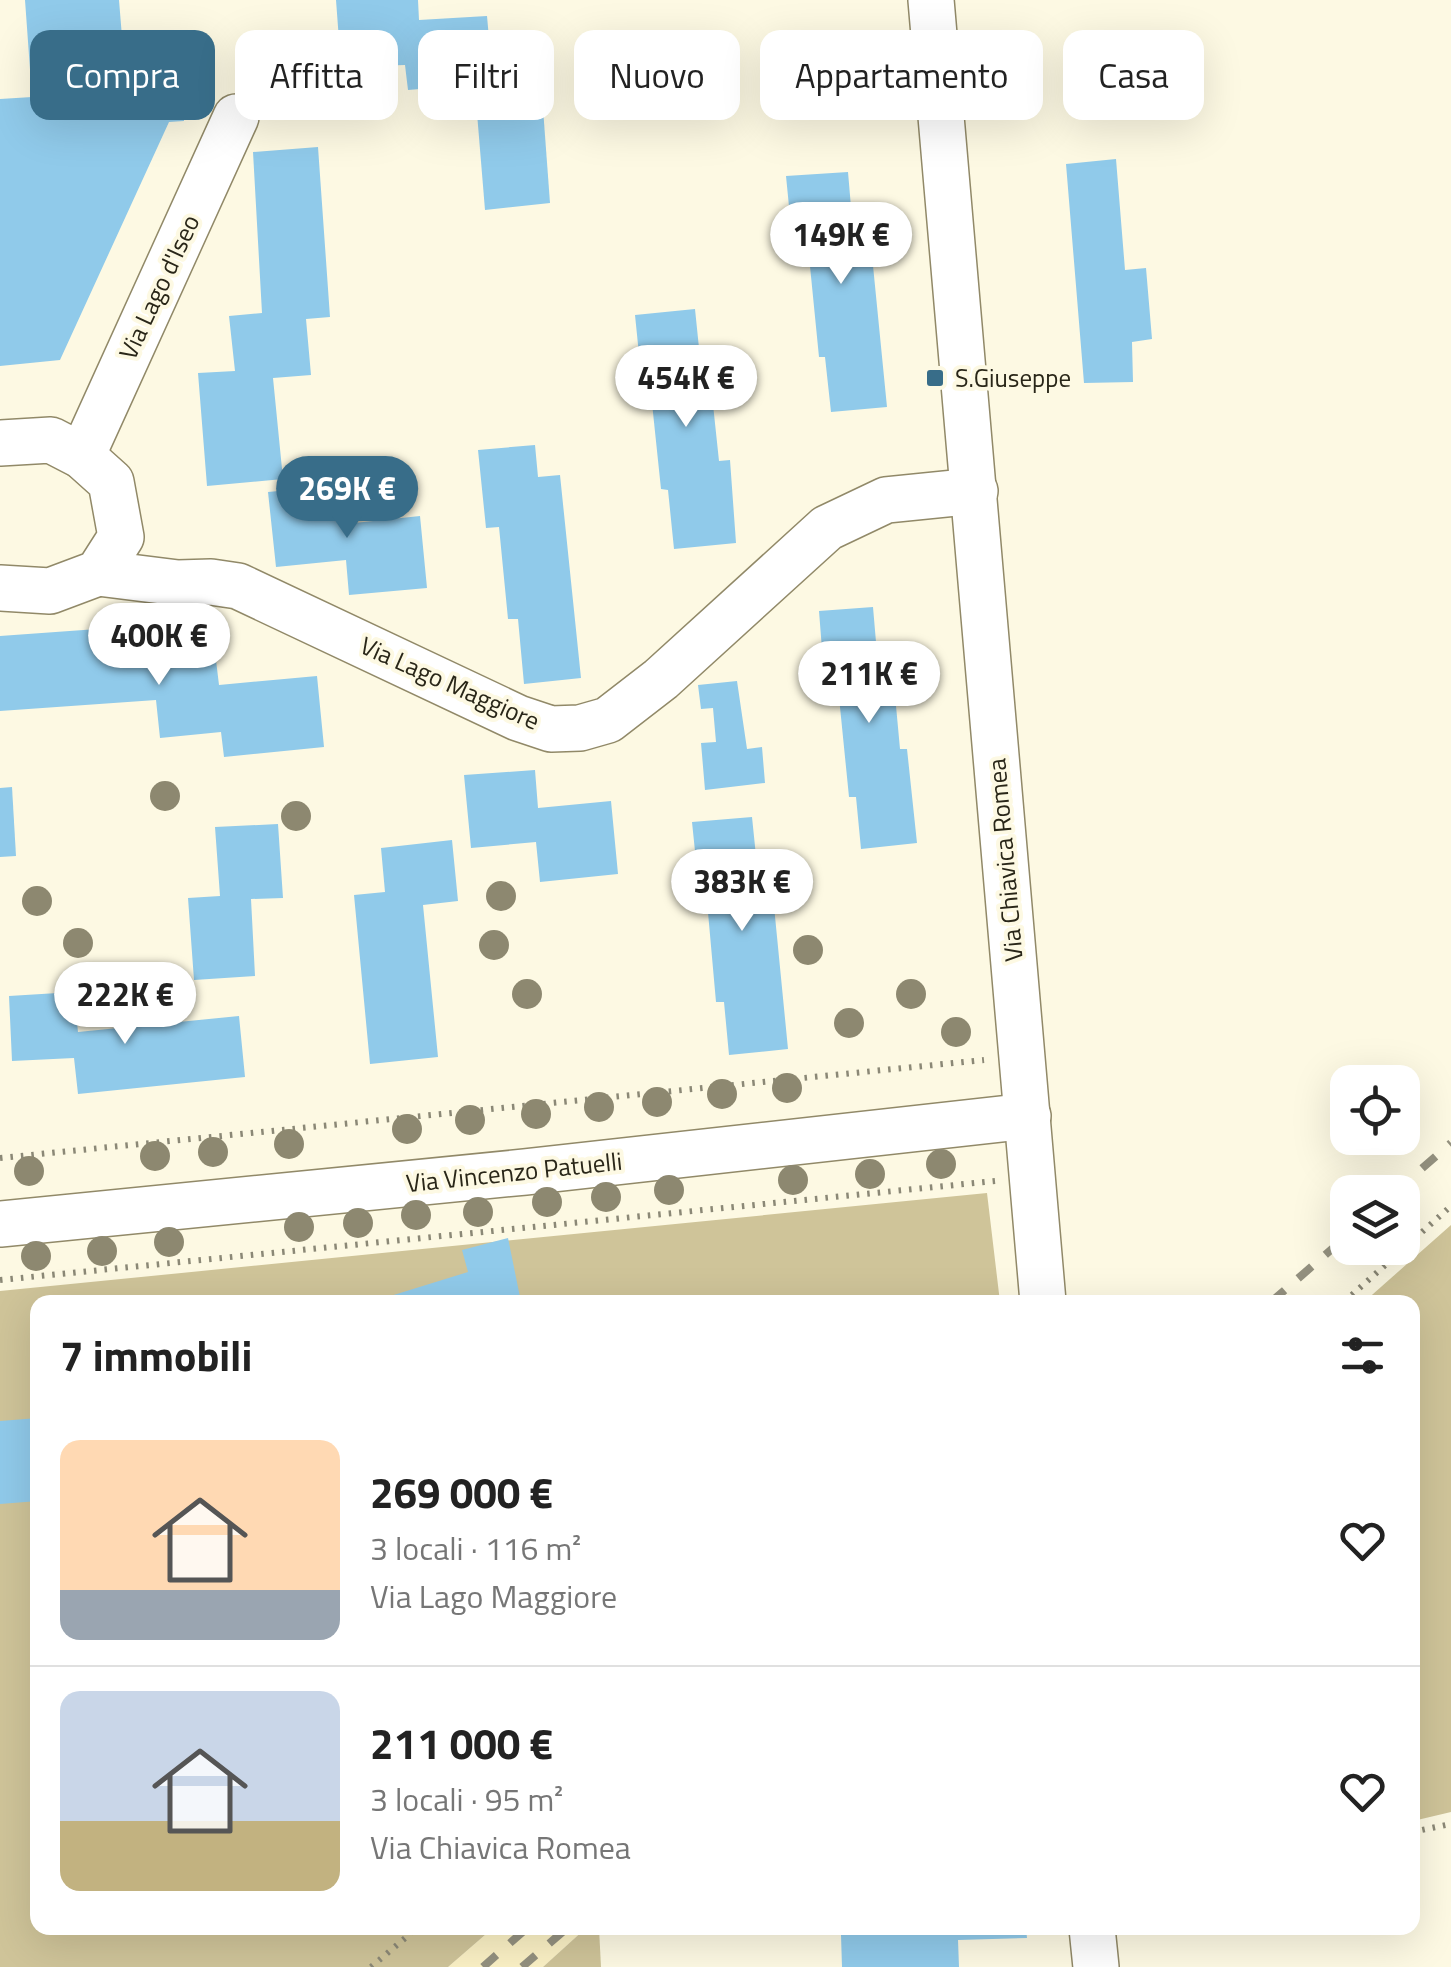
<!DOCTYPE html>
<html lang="it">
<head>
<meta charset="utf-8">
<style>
	:root { --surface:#fff; --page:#f2f2f2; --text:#222; --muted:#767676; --line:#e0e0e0; --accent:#386d89 }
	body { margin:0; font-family:"Titillium Web",sans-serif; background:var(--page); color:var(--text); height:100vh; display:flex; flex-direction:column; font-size:38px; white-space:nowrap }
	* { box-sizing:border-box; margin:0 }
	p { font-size:32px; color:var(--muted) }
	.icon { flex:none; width:55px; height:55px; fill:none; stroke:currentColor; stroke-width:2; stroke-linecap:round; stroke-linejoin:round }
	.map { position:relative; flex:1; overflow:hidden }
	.panel { position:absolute; left:30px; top:1295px; width:1390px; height:640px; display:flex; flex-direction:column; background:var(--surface); border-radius:20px; box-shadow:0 10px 40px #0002 }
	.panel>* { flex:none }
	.guide { position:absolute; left:30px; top:30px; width:1392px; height:90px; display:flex; gap:20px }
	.buttons { position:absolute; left:1330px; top:1065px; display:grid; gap:20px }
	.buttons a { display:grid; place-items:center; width:90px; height:90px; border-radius:20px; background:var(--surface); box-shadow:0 10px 40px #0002; font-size:50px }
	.price { position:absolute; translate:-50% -85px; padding:0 22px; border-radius:35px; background:#fff; color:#222; font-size:32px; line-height:65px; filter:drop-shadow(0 2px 5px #0008) }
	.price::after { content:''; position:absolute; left:50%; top:60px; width:30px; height:22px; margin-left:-15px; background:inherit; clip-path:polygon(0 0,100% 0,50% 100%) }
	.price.on { background:var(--accent); color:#fff }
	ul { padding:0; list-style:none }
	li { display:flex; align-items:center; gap:30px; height:250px; padding:0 30px }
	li+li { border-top:2px solid var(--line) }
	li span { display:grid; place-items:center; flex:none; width:280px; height:200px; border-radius:20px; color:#555 }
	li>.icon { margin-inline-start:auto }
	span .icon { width:120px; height:120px; fill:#fffc; stroke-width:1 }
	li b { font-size:42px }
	h2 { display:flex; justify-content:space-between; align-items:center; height:120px; padding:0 30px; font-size:42px }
	.pill { padding:0 35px; border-radius:20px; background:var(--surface); box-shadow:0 10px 40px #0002; font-size:35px; line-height:90px }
	.pill.on { background:var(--accent); color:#fff }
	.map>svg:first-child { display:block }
	.built { fill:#fbf1c5 }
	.green { fill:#cfc499 }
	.building { fill:#90caea }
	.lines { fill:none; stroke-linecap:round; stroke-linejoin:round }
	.minor-casing { stroke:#918968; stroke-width:48 }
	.path { stroke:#8b8876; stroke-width:6; stroke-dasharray:2.5 8; stroke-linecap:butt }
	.minor { stroke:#fff; stroke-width:45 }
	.rail { stroke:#94917f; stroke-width:8; stroke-dasharray:18 18; stroke-linecap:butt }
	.tree { fill:#8d8870 }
	.poi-dot { fill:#386d89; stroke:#fdf9e3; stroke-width:4 }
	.labels { text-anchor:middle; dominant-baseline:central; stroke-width:8; stroke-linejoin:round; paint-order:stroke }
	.street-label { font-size:25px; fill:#292618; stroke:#fdf9e3 }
	.poi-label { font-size:25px; fill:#292618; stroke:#fdf9e3; text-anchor:start }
</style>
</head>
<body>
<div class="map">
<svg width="1451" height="1967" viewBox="0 0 1451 1967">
	<rect width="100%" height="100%" fill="#fdf9e3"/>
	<polygon class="built" points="493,1928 586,1928 543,1967 448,1967"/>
	<g class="green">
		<polygon points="987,1193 1000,1302 38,1302 38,1928 493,1928 448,1967 0,1967 0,1291"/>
		<polygon points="1451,1225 1451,1812 1413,1821 1412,1302 1364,1302"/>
		<polygon points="586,1928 599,1928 601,1967 543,1967"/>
	</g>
	<g class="building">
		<polygon points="25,0 119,0 128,111 183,106 184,121 169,122 60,360 0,366 0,99 32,97"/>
		<polygon points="336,0 418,0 419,20 487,16 493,83 408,90 405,65 341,67"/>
		<polygon points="542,95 550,203 485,210 476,101"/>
		<polygon points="318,147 330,317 306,319 311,375 273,378 283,479 207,486 198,373 235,371 229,316 262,313 253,152"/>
		<polygon points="1116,159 1125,270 1146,268 1152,339 1132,342 1133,382 1084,383 1066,164"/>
		<polygon points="848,172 851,207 867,205 887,407 831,412 825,357 819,357 808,246 793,247 786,176"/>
		<polygon points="695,309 699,348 707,348 719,461 730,460 736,543 674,549 668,490 661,489 650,384 642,384 635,315"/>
		<polygon points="535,445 538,477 560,475 581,678 524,684 518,619 508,619 499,527 486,528 478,450"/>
		<polygon points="341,485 345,524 420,516 427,588 349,595 346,560 276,567 268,492"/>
		<polygon points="873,607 876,642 890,641 900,749 907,749 917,843 861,849 856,797 849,797 838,687 825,688 819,611"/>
		<polygon points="153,625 154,656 215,652 219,685 317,676 324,747 224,757 221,732 160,738 156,700 0,711 0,636"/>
		<polygon points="737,681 747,749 762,747 765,783 705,790 701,743 716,742 713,708 701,709 698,685"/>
		<polygon points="535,770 538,808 611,801 618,874 540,882 536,842 471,848 464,775"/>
		<polygon points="12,787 16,856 0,857 0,788"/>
		<polygon points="752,817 756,856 769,855 788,1049 729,1055 724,1002 716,1002 706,890 699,890 692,822"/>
		<polygon points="278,824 283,898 251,899 255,976 194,980 188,898 220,896 215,827"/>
		<polygon points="452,840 458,901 423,905 438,1057 370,1064 354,895 385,892 381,848"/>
		<polygon points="74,992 78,1032 239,1016 245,1077 78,1094 74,1058 12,1061 9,996"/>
		<polygon points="508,1238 521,1302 371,1302 468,1272 462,1250"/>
		<polygon points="38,1418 38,1501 0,1504 0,1421"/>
		<polygon points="822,1928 1026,1928 1027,1938 958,1940 959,1967 842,1967 841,1935 822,1935"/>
	</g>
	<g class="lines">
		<g class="minor-casing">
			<g id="minor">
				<polyline points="931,0 1043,1302"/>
				<polyline points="0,443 51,440 82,456 111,482 121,537 98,573 50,591 0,588"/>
				<polyline points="82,456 236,117"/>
				<polyline points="98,573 178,583 211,582 238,586 518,718 551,729 580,728 608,720 661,679 827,528 886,500 975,491"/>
				<polyline points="0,1224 525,1172 1028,1116"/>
				<polyline points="1092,1928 1096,1967"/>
			</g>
		</g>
		<g class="path">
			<polyline points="0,1158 984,1060"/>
			<polyline points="0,1280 995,1181"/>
			<polyline points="1344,1302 1451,1206"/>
			<polyline points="1412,1832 1451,1824"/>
			<polyline points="371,1967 417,1928"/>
		</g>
		<use href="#minor" class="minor"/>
		<g class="rail">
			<polyline points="1395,1192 1451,1143"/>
			<polyline points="1271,1302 1348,1235"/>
			<polyline points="483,1967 527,1928"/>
			<polyline points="522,1967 567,1928"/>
		</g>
	</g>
	<g class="tree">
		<circle cx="165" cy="796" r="15"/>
		<circle cx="296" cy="816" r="15"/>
		<circle cx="788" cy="882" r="15"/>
		<circle cx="501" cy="896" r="15"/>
		<circle cx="37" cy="901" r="15"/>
		<circle cx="78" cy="943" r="15"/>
		<circle cx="494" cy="945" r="15"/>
		<circle cx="808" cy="950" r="15"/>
		<circle cx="527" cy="994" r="15"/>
		<circle cx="911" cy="994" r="15"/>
		<circle cx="849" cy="1023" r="15"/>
		<circle cx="956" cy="1032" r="15"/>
		<circle cx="787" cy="1088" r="15"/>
		<circle cx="722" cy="1094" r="15"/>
		<circle cx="657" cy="1102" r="15"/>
		<circle cx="599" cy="1107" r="15"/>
		<circle cx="536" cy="1114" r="15"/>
		<circle cx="470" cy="1120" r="15"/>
		<circle cx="407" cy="1129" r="15"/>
		<circle cx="289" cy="1144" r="15"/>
		<circle cx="213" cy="1152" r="15"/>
		<circle cx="155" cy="1156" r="15"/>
		<circle cx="941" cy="1164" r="15"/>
		<circle cx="29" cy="1171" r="15"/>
		<circle cx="870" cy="1174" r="15"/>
		<circle cx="793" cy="1180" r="15"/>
		<circle cx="669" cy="1190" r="15"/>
		<circle cx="606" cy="1197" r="15"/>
		<circle cx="547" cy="1202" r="15"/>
		<circle cx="478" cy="1212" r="15"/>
		<circle cx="416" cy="1215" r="15"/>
		<circle cx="358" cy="1223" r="15"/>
		<circle cx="299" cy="1227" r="15"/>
		<circle cx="169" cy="1242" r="15"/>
		<circle cx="102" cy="1251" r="15"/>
		<circle cx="36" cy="1256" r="15"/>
	</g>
	<rect class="poi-dot" x="925" y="368" width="20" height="20" rx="5"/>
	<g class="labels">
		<g class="street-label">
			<text transform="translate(159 287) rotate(-65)">Via Lago d'Iseo</text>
			<text transform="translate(450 683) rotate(24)">Via Lago Maggiore</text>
			<text transform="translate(1005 860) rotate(-95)">Via Chiavica Romea</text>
			<text transform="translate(514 1172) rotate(-6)">Via Vincenzo Patuelli</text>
		</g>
		<g class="poi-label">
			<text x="955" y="378">S.Giuseppe</text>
		</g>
	</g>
</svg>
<div class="buttons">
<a><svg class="icon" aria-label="locate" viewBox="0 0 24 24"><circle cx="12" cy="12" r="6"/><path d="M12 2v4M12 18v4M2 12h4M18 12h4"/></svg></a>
<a><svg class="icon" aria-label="layers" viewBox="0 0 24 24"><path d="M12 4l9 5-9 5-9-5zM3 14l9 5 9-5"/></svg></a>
</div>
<b class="price" style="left:841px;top:287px">149K €</b>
<b class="price" style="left:686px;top:430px">454K €</b>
<b class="price on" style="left:347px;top:541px">269K €</b>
<b class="price" style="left:159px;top:688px">400K €</b>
<b class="price" style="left:869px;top:726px">211K €</b>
<b class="price" style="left:742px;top:934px">383K €</b>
<b class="price" style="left:125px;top:1047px">222K €</b>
<div class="guide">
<a class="pill on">Compra</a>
<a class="pill">Affitta</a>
<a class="pill">Filtri</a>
<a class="pill">Nuovo</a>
<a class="pill">Appartamento</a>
<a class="pill">Casa</a>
</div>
<section class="panel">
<h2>7 immobili<svg class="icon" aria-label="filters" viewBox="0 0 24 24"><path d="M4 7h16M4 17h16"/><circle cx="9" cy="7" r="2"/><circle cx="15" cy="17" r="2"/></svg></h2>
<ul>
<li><span style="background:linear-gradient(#ffd9b3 75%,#9aa5b1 0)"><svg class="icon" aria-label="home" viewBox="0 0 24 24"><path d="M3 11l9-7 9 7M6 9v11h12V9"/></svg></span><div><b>269 000 €</b><p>3 locali · 116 m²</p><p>Via Lago Maggiore</p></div><svg class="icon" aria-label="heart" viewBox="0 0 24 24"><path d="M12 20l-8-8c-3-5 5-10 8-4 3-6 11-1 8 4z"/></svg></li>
<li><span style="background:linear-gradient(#c9d6e8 65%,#c2b280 0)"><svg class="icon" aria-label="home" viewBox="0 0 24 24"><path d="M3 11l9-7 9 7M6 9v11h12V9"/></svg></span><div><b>211 000 €</b><p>3 locali · 95 m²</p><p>Via Chiavica Romea</p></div><svg class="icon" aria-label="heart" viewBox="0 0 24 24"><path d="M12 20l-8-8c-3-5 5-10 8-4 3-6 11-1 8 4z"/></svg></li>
</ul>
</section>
</div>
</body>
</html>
